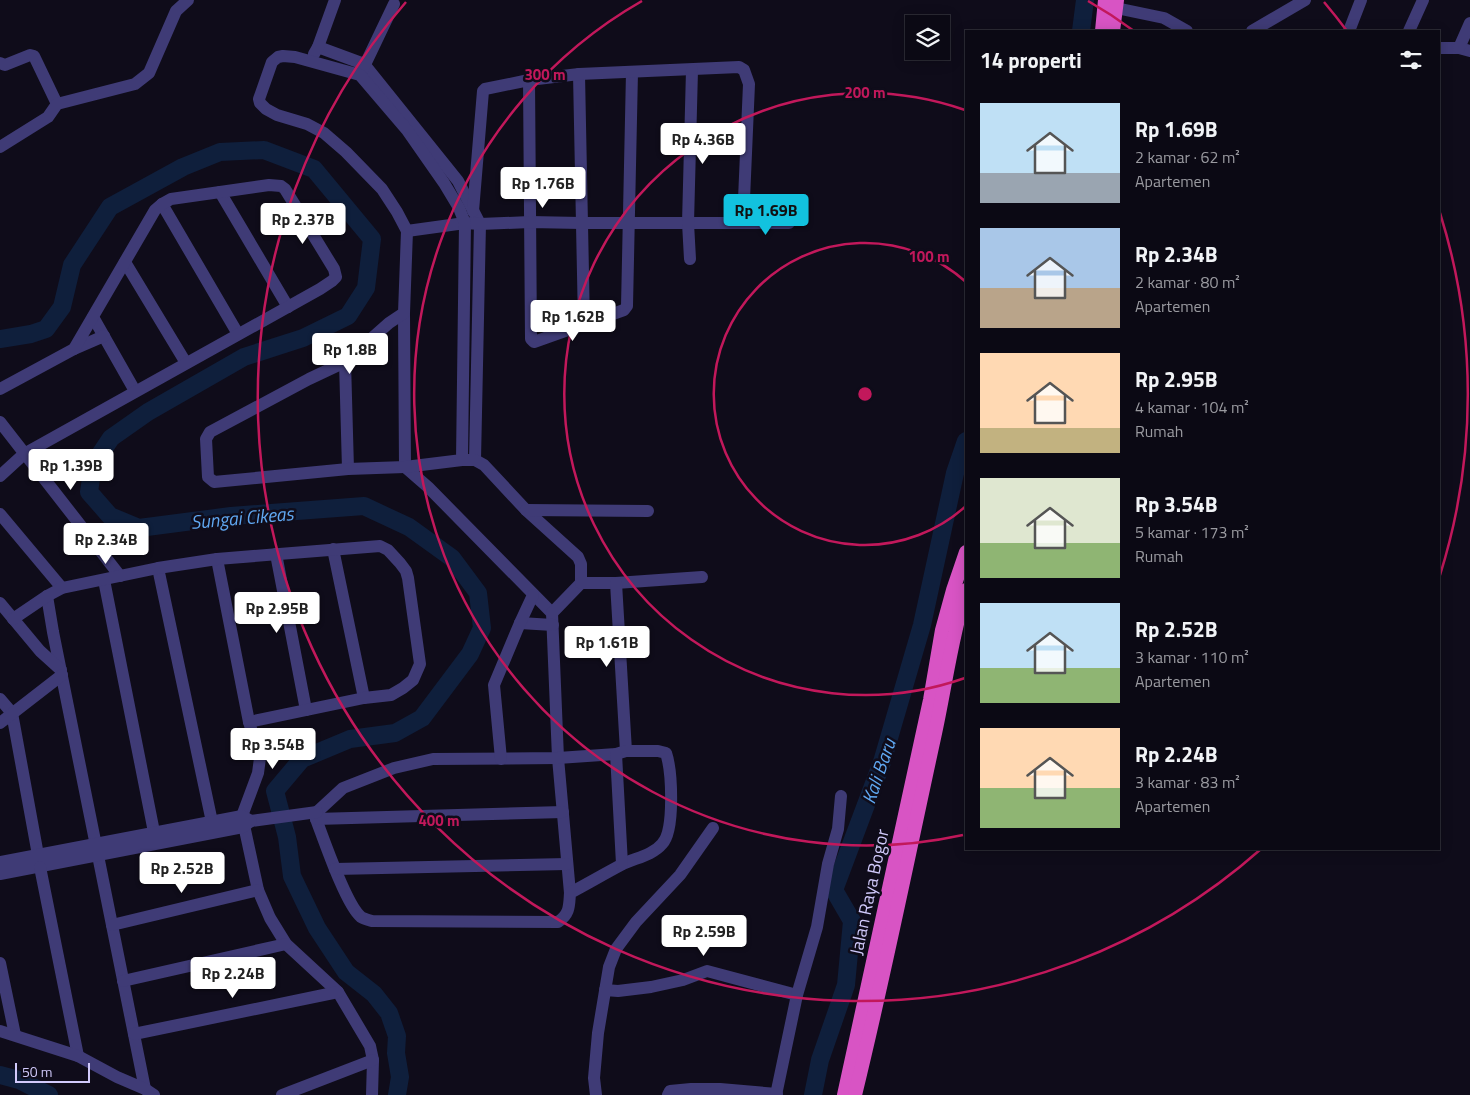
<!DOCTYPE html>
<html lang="id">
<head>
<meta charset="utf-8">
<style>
	:root { --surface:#0b0914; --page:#14121d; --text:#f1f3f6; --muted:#9a9aa0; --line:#2b2a34; --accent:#12c2df }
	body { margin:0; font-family:"Titillium Web",sans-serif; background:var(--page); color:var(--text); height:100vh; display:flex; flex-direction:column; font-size:19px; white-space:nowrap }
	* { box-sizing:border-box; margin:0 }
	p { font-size:16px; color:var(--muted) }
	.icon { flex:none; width:28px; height:28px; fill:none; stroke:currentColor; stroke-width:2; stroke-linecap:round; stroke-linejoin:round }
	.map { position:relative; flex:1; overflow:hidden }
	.panel { position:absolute; left:965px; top:30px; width:475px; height:820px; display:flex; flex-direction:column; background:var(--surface); border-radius:0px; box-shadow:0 2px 12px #0003,0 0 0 1px var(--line) }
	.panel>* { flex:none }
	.controls { position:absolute; left:905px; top:15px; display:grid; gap:10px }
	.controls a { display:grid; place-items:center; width:45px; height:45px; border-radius:0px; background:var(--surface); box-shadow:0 2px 12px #0003,0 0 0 1px var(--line); font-size:25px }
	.scale { position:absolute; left:15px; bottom:12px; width:75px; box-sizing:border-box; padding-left:5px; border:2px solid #d1cafb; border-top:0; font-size:14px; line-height:18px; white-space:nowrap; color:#d1cafb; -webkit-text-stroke:4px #0f0c1a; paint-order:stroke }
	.price { position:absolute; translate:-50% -42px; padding:0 11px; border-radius:5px; background:#fff; color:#222; font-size:16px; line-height:32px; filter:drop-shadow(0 1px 2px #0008) }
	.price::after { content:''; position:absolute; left:50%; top:30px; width:15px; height:11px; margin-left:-8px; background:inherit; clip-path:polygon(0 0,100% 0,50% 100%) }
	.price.on { background:var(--accent); color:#111 }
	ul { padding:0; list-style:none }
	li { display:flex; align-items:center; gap:15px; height:125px; padding:0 15px }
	li span { display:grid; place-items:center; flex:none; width:140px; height:100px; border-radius:0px; color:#555 }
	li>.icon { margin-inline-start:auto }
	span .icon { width:60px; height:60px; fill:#fffc; stroke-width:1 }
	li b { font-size:21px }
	h2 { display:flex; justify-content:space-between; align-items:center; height:60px; padding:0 15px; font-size:21px }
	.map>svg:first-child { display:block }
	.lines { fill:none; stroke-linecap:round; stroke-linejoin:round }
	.river { stroke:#0f1f3c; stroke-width:18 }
	.minor { stroke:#3f3b76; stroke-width:12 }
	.trunk { stroke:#d854c4; stroke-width:14 }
	.ring { fill:none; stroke:#c2185b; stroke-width:2.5 }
	.labels { text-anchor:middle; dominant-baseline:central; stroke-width:5; stroke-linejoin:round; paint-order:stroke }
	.street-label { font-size:18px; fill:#d1cafb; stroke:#0f0c1a }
	.water-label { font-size:19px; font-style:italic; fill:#60a8f2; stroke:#0f0c1a }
	.centre { fill:#c2185b; stroke:#0f0c1a; stroke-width:2.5 }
	.ring-label { font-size:15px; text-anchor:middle; font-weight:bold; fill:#c2185b; stroke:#0f0c1a; stroke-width:5; stroke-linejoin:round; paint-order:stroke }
</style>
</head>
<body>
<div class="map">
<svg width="1470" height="1095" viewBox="0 0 1470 1095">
	<rect width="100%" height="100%" fill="#0f0c1a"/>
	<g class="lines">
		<g class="river">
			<polyline points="1081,31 1085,0"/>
			<polyline points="0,339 31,334 46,329 62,307 72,265 110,207 183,167 220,152 264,150 314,169 372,239 366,288 348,316 303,338 244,357 148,412 111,438 93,465 89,492 110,516 139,528 231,516 364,506 409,527 452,558 478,593 482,628 470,654 422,718 395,733 350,739 302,759 275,791 287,837 292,876 317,928 346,972 374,994 389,1013 397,1036 396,1053 400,1077 397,1095"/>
			<polyline points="0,1075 19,1080 49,1095"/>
			<polyline points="813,1095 820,1060 846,985 852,921 834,890 882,762 922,625 955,473 966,441"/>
		</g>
		<g class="minor">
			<polyline points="1116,8 1164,18 1187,31"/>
			<polyline points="1252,31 1305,0"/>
			<polyline points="1349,31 1361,0"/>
			<polyline points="1409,31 1423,0"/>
			<polyline points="318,47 364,64 458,181 480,224 475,460"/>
			<polyline points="1439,48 1459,48 1470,51"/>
			<polyline points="1459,48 1470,23"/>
			<polyline points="314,54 318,47 335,0"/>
			<polyline points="0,63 5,65 30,55 34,56 57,104"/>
			<polyline points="362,71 394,4"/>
			<polyline points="579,74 584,324"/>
			<polyline points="529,80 531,339 534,342 624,310 627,306 632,72"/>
			<polyline points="0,147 48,117 57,104 135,84 149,73 176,11 188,0"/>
			<polyline points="220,192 288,307"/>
			<polyline points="162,204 238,334"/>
			<polyline points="473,211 483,91 485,89 529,80 579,74 739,67 744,70 749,84 743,222"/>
			<polyline points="407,231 465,223 480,224 530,222 581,223 789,223"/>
			<polyline points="690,259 688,223 692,70"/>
			<polyline points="125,262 186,363"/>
			<polyline points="404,313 405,467 428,487 552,613"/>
			<polyline points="93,317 135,391"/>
			<polyline points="74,349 104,336"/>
			<polyline points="345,362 348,469"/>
			<polyline points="0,389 74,349 155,210 162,204 171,199 269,185 281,186 285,189 334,269 336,277 332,281 320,289 24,454 0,476"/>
			<polyline points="0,422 120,576"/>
			<polyline points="462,460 465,223 459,208 444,183 407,130 360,75 295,57 283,56 278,57 272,62 259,99 260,103 266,109 277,115 307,124 324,133 346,152 382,189 397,212 407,231 404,313 389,323 345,362 309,379 210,432 206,439 208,477 214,482 348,469 405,467 462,460 475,460 484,465 526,510 578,557 581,564 581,583 552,613 558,758 570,893"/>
			<polyline points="526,510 648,511"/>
			<polyline points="0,514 62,588"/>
			<polyline points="333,549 364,698"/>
			<polyline points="276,554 306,710"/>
			<polyline points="217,559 249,722 260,758 258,773 242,816 258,890 270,918 286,944 338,992 370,1046 373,1060 372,1095"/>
			<polyline points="158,568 212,822"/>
			<polyline points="104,580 154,832"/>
			<polyline points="581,583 616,583 702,577"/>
			<polyline points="616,583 626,751"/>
			<polyline points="47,596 53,632 145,1089"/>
			<polyline points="0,603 40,651 61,670"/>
			<polyline points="13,619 47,596 62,588 158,568 217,559 380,546 388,550 400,563 406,571 408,578 420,664 413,680 403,688 391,695 364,698 249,722"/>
			<polyline points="520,623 553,625"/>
			<polyline points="0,699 12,713 38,855"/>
			<polyline points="0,723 62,675"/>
			<path d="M626 751H658L666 753C672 771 675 831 662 844 652 856 634 858 621 865 604 874 587 884 570 893 569 906 570 914 558 922L372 921C369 920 364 919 361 917 346 905 324 840 316 819L317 812 343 788 394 768 433 759 558 758 616 754Z"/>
			<polyline points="616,754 622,864"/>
			<polyline points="501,759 494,685 520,623 533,595"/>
			<polyline points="316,819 563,812"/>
			<polyline points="251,821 317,812"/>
			<polyline points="0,862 242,816 251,821 243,827 0,874"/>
			<polyline points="40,867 78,1056"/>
			<polyline points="335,869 567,864"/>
			<polyline points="112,925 258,890"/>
			<polyline points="0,963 15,1035"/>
			<polyline points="123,981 286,944"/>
			<polyline points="605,990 618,991 651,987 683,980 707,971 797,995"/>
			<polyline points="0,1031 78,1056 117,1077 145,1089 154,1095"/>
			<polyline points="134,1034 338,992"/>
			<polyline points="282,1095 373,1060"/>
			<polyline points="596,1095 594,1078 598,1033 609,967 616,949 636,922 680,875 713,828"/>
			<polyline points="668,1095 670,1091 691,1089 720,1089 777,1094"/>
			<polyline points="776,1095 797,995 817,927 828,864 838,829 841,796"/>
		</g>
		<g class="trunk">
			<polyline points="1102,31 1105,0"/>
			<polyline points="1113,31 1117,0"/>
			<polyline points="844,1095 930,700 942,630 953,590 966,552"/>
			<path d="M855 1095C884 977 908 857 934 738 945 689 951 638 966 590"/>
		</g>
	</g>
	<g class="ring">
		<path d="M966 506A151 151 0 1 1 966 282"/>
		<path d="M965 678A301 301 0 1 1 965 110"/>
		<path d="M963 835A452 452 0 0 1 642 1M1088 1A452 452 0 0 1 1134 31"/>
		<path d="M1261 849A603 603 0 0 1 406 2M1324 2A603 603 0 0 1 1347 31M1440 213A603 603 0 0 1 1440 575"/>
	</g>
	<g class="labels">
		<g class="street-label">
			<text transform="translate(869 892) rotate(-78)">Jalan Raya Bogor</text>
		</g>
		<g class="water-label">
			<text transform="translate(242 517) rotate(-5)">Sungai Cikeas</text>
			<text transform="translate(878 771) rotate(-71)">Kali Baru</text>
		</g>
	</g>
	<circle cx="865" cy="394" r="8" class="centre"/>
	<g class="ring-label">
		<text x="545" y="80">300 m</text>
		<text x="865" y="98">200 m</text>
		<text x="929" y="262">100 m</text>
		<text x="439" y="826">400 m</text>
	</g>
</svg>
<div class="controls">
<a><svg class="icon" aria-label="layers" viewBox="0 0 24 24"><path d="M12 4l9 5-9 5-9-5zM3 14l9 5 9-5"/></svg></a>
</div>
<div class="scale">50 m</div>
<b class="price" style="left:703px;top:165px">Rp 4.36B</b>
<b class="price" style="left:543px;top:209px">Rp 1.76B</b>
<b class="price on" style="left:766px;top:236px">Rp 1.69B</b>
<b class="price" style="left:303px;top:245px">Rp 2.37B</b>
<b class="price" style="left:573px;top:342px">Rp 1.62B</b>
<b class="price" style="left:350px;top:375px">Rp 1.8B</b>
<b class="price" style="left:71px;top:491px">Rp 1.39B</b>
<b class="price" style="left:106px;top:565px">Rp 2.34B</b>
<b class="price" style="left:277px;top:634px">Rp 2.95B</b>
<b class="price" style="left:607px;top:668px">Rp 1.61B</b>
<b class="price" style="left:273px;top:770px">Rp 3.54B</b>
<b class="price" style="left:182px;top:894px">Rp 2.52B</b>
<b class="price" style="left:704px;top:957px">Rp 2.59B</b>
<b class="price" style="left:233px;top:999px">Rp 2.24B</b>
<section class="panel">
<h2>14 properti<svg class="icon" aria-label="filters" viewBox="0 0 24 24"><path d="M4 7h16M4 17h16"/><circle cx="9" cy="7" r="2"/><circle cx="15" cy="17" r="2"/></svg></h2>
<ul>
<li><span style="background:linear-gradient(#bfe0f5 70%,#9aa5b1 0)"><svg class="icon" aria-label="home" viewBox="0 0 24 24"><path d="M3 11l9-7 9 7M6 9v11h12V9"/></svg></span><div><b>Rp 1.69B</b><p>2 kamar · 62 m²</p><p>Apartemen</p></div></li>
<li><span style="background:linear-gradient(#a9c7e8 60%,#b9a48a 0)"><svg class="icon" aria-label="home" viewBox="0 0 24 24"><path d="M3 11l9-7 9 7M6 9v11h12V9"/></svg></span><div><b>Rp 2.34B</b><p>2 kamar · 80 m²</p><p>Apartemen</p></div></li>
<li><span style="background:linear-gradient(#ffd9b3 75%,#c2b280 0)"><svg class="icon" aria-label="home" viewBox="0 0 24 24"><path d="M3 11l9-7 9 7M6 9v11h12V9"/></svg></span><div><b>Rp 2.95B</b><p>4 kamar · 104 m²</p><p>Rumah</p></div></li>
<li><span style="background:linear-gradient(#dfe7d0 65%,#8fb573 0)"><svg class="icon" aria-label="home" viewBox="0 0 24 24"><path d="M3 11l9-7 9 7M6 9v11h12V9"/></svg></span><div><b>Rp 3.54B</b><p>5 kamar · 173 m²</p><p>Rumah</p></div></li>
<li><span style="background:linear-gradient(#bfe0f5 65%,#8fb573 0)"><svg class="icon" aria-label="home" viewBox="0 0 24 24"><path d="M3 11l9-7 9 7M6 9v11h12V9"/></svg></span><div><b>Rp 2.52B</b><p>3 kamar · 110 m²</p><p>Apartemen</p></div></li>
<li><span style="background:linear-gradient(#ffd9b3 60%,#8fb573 0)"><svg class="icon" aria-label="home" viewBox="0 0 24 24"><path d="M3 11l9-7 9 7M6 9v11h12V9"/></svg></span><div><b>Rp 2.24B</b><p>3 kamar · 83 m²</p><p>Apartemen</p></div></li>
</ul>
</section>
</div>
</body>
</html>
